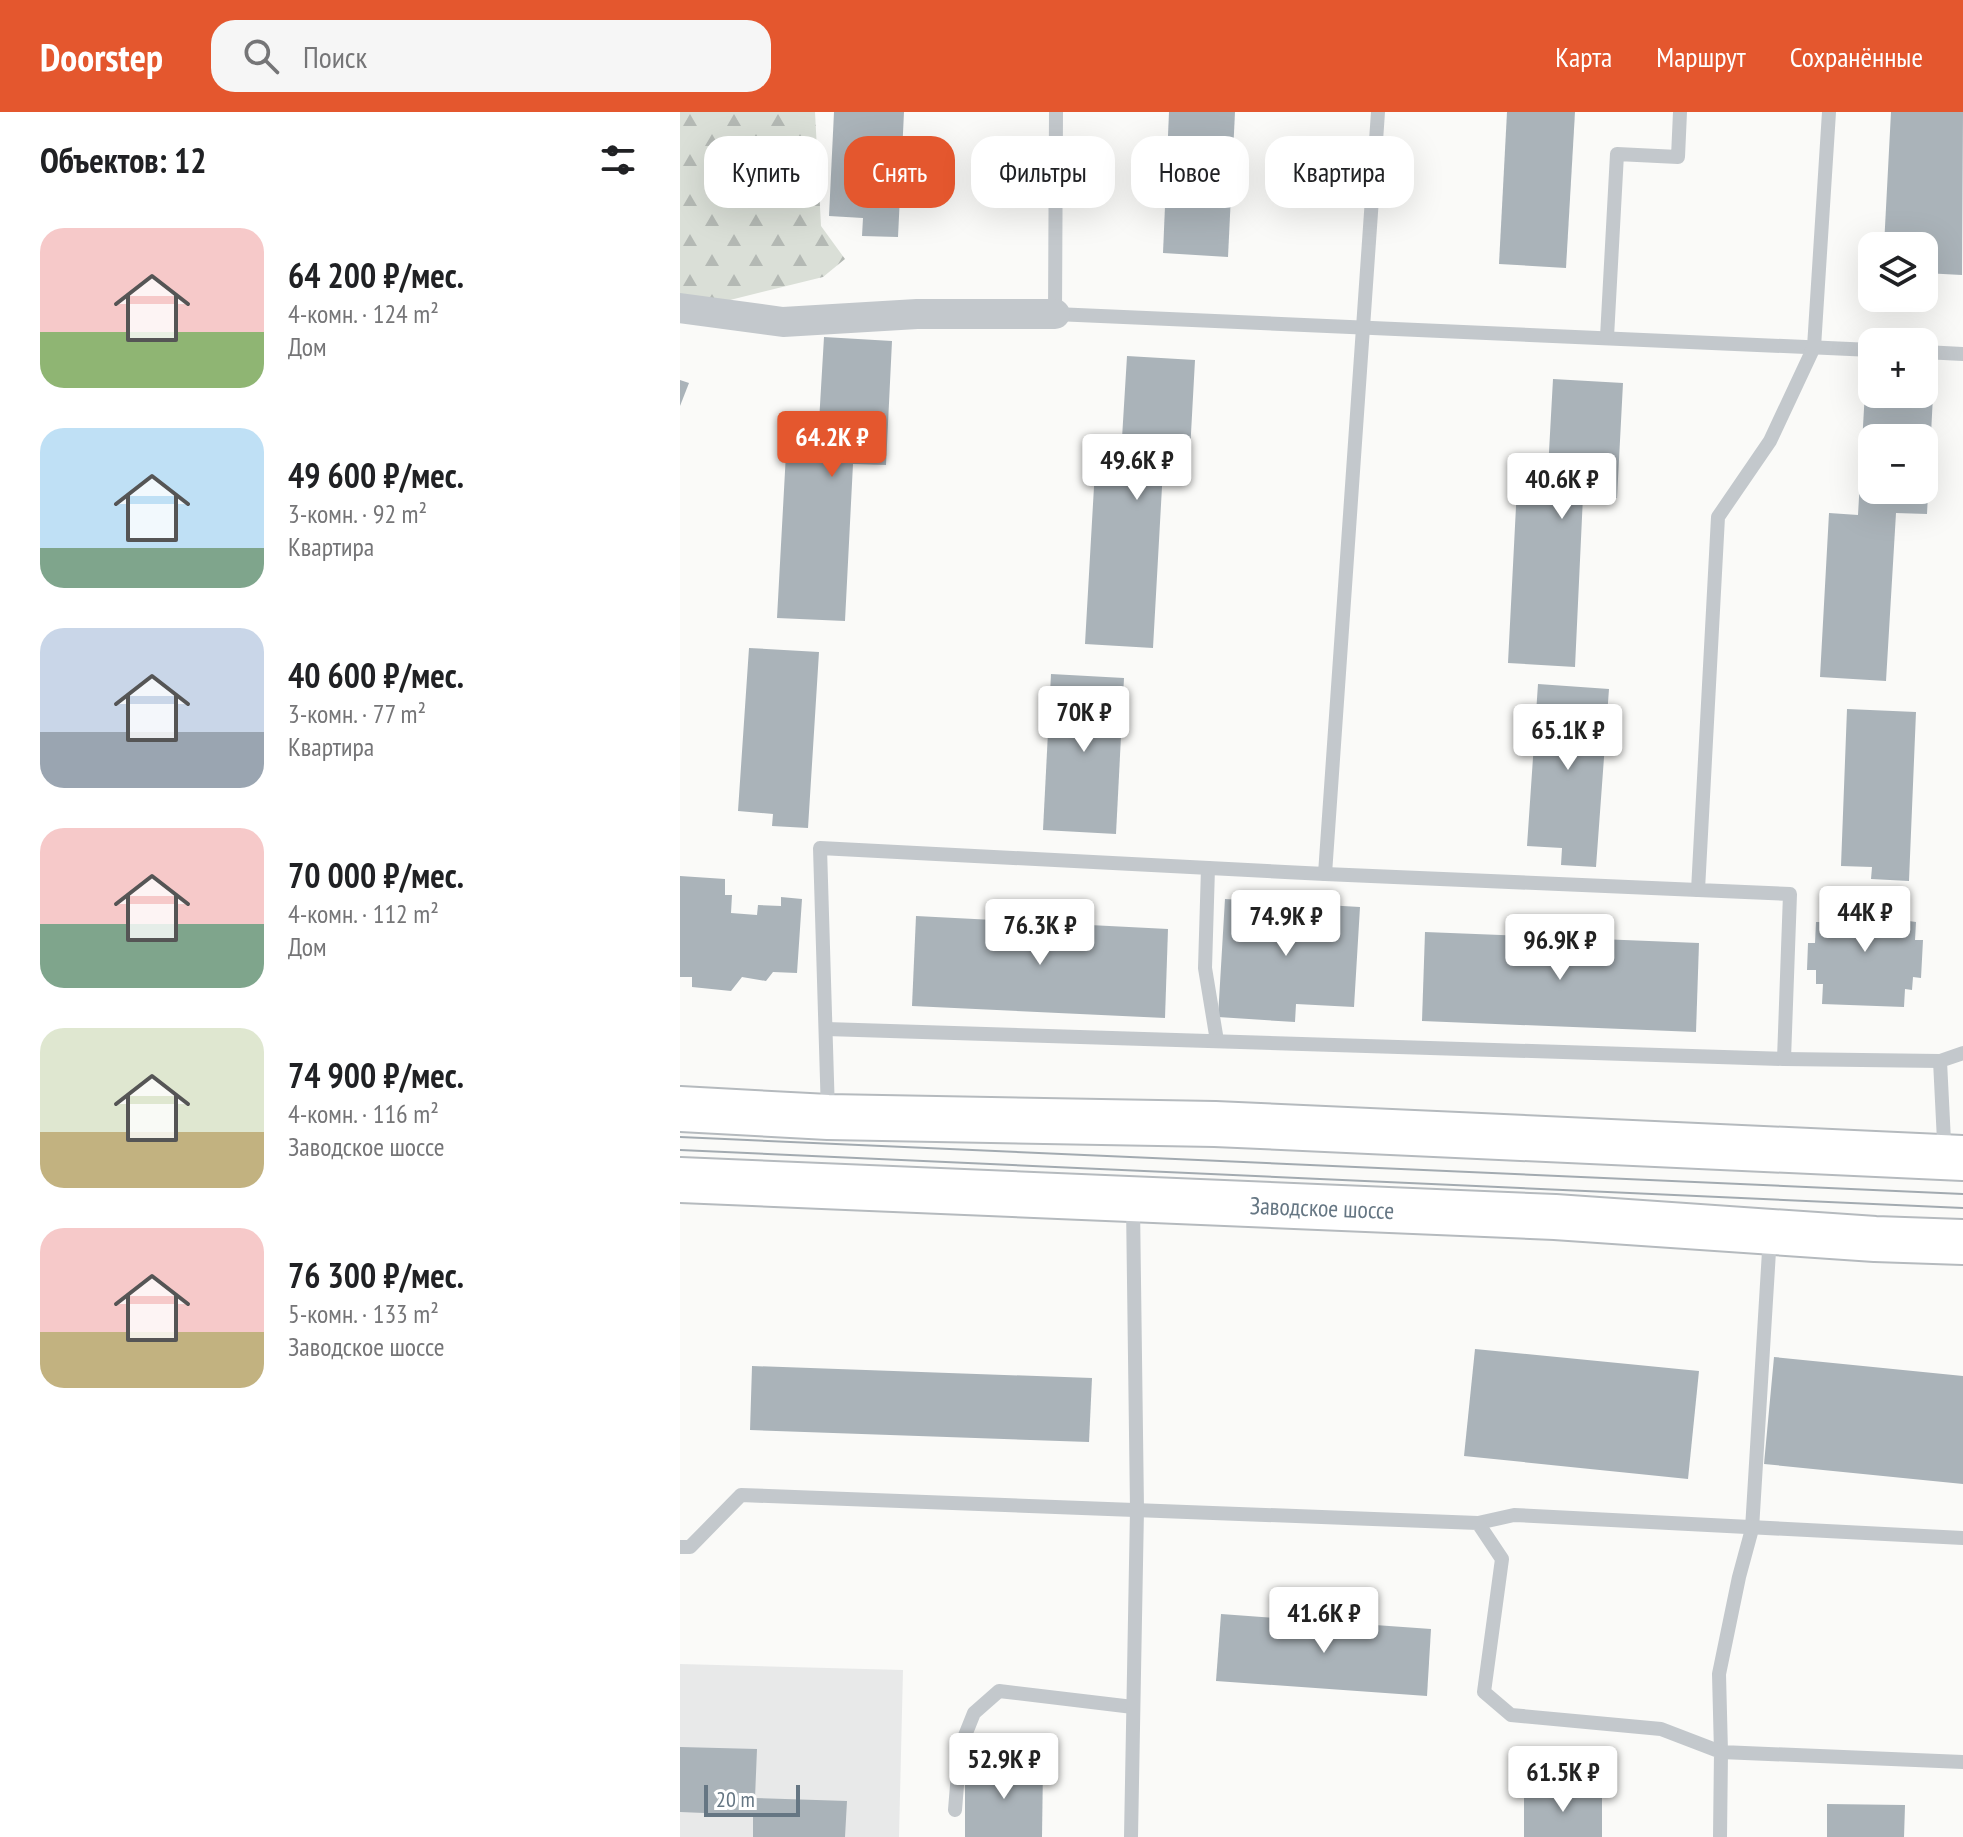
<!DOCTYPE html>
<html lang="ru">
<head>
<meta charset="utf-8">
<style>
	:root { --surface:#fff; --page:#f6f6f6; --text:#202124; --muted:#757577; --accent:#e4572e }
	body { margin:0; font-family:"PT Sans Narrow",sans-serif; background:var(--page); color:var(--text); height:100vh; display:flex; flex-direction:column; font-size:30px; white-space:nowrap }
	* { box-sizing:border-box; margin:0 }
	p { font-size:26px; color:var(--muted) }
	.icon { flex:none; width:44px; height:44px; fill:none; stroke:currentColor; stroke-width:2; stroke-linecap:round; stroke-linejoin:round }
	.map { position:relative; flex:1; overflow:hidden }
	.side { display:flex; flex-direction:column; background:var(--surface); width:680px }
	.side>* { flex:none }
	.hud { position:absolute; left:24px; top:24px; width:760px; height:72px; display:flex; gap:16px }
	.fabs { position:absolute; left:1178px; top:120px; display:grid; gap:16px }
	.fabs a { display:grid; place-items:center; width:80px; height:80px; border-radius:16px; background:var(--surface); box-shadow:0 8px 32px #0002; font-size:40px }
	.scale { position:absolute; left:24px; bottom:20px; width:96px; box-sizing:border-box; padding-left:8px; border:4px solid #657683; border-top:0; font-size:22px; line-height:28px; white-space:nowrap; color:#657683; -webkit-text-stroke:6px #fff; paint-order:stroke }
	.price { position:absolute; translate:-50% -68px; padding:0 18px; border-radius:8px; background:#fff; color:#222; font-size:26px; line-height:52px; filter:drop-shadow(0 2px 4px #0008) }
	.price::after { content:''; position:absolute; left:50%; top:48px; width:24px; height:18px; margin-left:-12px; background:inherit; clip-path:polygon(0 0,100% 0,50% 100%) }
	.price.selected { background:var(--accent); color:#fff }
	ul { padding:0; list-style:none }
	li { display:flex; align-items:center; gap:24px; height:200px; padding:0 40px }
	li span { display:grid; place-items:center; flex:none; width:224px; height:160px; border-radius:24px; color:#555 }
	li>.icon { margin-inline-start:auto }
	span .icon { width:96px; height:96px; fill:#fffc; stroke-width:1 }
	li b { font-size:34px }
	h2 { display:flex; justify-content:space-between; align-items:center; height:96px; padding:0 40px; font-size:34px }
	.chip { padding:0 28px; border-radius:24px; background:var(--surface); box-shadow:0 8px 32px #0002; font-size:28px; line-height:72px }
	.chip.selected { background:var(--accent); color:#fff }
	header { display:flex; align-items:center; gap:48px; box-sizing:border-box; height:112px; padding:0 40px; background:var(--accent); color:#fff }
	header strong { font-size:38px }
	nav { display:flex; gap:44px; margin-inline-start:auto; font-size:28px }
	.search { width:560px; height:72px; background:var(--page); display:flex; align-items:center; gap:20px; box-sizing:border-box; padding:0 28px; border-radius:24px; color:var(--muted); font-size:30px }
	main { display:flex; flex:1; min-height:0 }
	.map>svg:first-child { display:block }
	.built { fill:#e8e9e9 }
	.forest { fill:url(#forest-firs) }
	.building { fill:#aab3b9; fill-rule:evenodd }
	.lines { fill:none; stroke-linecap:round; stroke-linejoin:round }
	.primary-casing { stroke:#b5babe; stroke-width:48 }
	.lane { stroke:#c3c8cc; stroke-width:14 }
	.street { stroke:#c3c8cc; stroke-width:30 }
	.primary { stroke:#fff; stroke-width:44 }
	.tram { stroke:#a2aab0; stroke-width:2 }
	.labels { text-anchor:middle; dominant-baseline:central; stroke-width:8; stroke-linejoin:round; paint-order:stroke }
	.street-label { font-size:24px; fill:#657683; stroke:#fff }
</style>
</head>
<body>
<header>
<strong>Doorstep</strong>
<div class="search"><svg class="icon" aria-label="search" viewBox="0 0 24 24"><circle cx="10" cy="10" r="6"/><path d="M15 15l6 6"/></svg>Поиск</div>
<nav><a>Карта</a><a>Маршрут</a><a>Сохранённые</a></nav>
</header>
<main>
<section class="side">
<h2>Объектов: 12<svg class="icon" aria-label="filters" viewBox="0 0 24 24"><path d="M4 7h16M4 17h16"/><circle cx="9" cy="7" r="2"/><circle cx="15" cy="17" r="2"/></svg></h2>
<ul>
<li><span style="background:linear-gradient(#f6c9c9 65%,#8fb573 0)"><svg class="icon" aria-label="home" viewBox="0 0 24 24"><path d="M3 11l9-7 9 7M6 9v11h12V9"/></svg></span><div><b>64 200 ₽/мес.</b><p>4-комн. · 124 m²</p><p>Дом</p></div></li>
<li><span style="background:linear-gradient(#bfe0f5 75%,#7fa58c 0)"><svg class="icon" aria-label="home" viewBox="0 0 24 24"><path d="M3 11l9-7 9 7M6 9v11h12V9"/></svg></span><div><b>49 600 ₽/мес.</b><p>3-комн. · 92 m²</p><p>Квартира</p></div></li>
<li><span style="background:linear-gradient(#c9d6e8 65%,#9aa5b1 0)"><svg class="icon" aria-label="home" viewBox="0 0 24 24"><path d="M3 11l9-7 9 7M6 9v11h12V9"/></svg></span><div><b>40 600 ₽/мес.</b><p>3-комн. · 77 m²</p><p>Квартира</p></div></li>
<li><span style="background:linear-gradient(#f6c9c9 60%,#7fa58c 0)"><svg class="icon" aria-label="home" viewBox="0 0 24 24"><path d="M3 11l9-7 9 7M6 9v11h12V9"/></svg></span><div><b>70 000 ₽/мес.</b><p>4-комн. · 112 m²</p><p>Дом</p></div></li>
<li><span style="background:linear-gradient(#dfe7d0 65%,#c2b280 0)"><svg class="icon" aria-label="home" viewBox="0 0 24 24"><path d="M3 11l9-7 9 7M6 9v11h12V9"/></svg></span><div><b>74 900 ₽/мес.</b><p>4-комн. · 116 m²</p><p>Заводское шоссе</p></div></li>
<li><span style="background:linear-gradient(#f6c9c9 65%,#c2b280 0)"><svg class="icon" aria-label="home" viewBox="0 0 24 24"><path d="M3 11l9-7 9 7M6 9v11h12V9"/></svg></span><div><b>76 300 ₽/мес.</b><p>5-комн. · 133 m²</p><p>Заводское шоссе</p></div></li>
</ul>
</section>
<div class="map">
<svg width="1283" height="1725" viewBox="0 0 1283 1725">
	<defs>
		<pattern id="forest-firs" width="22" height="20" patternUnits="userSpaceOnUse" patternTransform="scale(2)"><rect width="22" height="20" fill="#dadfd7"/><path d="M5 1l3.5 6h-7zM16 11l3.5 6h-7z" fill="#b4b9b4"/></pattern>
	</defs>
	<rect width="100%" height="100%" fill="#fafaf8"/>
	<polygon class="built" points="0,1552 223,1558 219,1725 0,1725"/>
	<polygon class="forest" points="0,0 135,0 141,114 165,147 143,165 38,191 0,192"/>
	<g class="building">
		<polygon points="154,0 224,0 218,125 182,124 183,106 149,104"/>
		<polygon points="489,0 555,0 548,145 483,141"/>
		<polygon points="827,0 895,0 886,156 819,152"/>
		<polygon points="1211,0 1283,0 1282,163 1244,161 1244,134 1204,134"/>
		<polygon points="144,225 212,229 206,353 173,352 165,509 97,506 106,341 137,344"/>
		<polygon points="447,244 515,248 509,358 483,357 473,536 405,532 415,357 440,359"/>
		<polygon points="873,267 943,271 937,386 903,384 895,555 828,551 837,375 867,376"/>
		<polygon points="0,268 9,271 0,294"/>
		<path d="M1185 279H1192V282L1253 283 1247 402 1216 401 1206 569 1140 565 1149 401 1178 403ZM1192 326H1244V378H1192Z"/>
		<polygon points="69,536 139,540 128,716 92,714 93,702 58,699"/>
		<polygon points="371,562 444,566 436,722 363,718"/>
		<polygon points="858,572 929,577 916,755 881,753 882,736 847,734"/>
		<polygon points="1167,597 1236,600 1229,769 1191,767 1192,755 1161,754"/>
		<polygon points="0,764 45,767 45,783 52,783 51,801 77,803 78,793 101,794 101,785 122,787 117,861 93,860 86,869 62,865 51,879 12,875 12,865 0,865"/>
		<polygon points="1175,783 1200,784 1199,795 1229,797 1229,809 1236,810 1235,828 1243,828 1241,866 1233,865 1232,878 1225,877 1224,895 1142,892 1143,872 1136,872 1136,858 1127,858 1128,831 1135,831 1136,810 1144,810 1145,792 1175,793"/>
		<polygon points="545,787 680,795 674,895 616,892 615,910 538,905"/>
		<polygon points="236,804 488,817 485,906 232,894"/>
		<polygon points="745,820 1019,831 1016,920 742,909"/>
		<polygon points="795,1237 1019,1259 1008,1367 784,1344"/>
		<polygon points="1094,1245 1283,1264 1283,1372 1084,1352"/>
		<polygon points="72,1254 412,1266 409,1330 70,1318"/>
		<polygon points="541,1502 751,1517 747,1584 536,1569"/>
		<polygon points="0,1635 77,1637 75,1686 167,1689 165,1725 73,1725 73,1703 0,1700"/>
		<polygon points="285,1654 363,1654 362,1725 285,1725"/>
		<polygon points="844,1678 922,1679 922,1725 844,1725"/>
		<polygon points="1147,1692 1225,1693 1224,1725 1147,1725"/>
	</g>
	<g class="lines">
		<g class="primary-casing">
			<g id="primary">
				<polyline points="0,997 148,1005 535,1012 1283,1046"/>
				<polyline points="0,1068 875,1105 1195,1127 1283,1130"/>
			</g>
		</g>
		<g class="lane">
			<polyline points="376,0 375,202 1192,238"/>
			<polyline points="927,225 937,42 998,45 1000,0"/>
			<polyline points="1244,240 1283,242"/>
			<polyline points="528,756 525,856 537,929"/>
			<polyline points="645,762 1018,778"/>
			<polyline points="146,917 1104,947 1260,949"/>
			<polyline points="1104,947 1110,782 1018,778 1038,405 1090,329 1134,235 1149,0"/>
			<polyline points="148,1001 140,736 645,762 698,0"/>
			<polyline points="1264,1029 1260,949 1283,941"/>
			<polyline points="1090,1123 1072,1417 1059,1465 1039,1562 1041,1640 1283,1650"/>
			<polyline points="798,1411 834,1403 1283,1426"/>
			<polyline points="0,1435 10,1435 61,1383 798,1411 822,1447 804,1580 831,1603 981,1617 1041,1640 1040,1725"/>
			<polyline points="275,1698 280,1636 294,1601 319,1579 453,1595"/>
			<polyline points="451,1725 457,1397 453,1093"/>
		</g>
		<polyline class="street" points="0,196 103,210 237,202 375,202"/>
		<use href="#primary" class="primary"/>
		<g class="tram">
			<polyline points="0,1025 1283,1082"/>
			<polyline points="0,1038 1283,1096"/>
		</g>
	</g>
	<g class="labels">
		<g class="street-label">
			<text transform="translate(642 1096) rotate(2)">Заводское шоссе</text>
		</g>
	</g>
</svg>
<div class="fabs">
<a><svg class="icon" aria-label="layers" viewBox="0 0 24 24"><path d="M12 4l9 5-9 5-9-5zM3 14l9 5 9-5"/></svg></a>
<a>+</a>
<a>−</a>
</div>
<div class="scale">20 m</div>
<b class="price selected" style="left:152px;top:367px">64.2K ₽</b>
<b class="price" style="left:457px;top:390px">49.6K ₽</b>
<b class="price" style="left:882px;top:409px">40.6K ₽</b>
<b class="price" style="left:404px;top:642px">70K ₽</b>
<b class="price" style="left:888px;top:660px">65.1K ₽</b>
<b class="price" style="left:1185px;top:842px">44K ₽</b>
<b class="price" style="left:606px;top:846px">74.9K ₽</b>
<b class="price" style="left:360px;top:855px">76.3K ₽</b>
<b class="price" style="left:880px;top:870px">96.9K ₽</b>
<b class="price" style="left:644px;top:1543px">41.6K ₽</b>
<b class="price" style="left:324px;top:1689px">52.9K ₽</b>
<b class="price" style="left:883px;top:1702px">61.5K ₽</b>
<div class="hud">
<a class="chip">Купить</a>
<a class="chip selected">Снять</a>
<a class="chip">Фильтры</a>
<a class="chip">Новое</a>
<a class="chip">Квартира</a>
</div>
</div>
</main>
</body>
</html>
